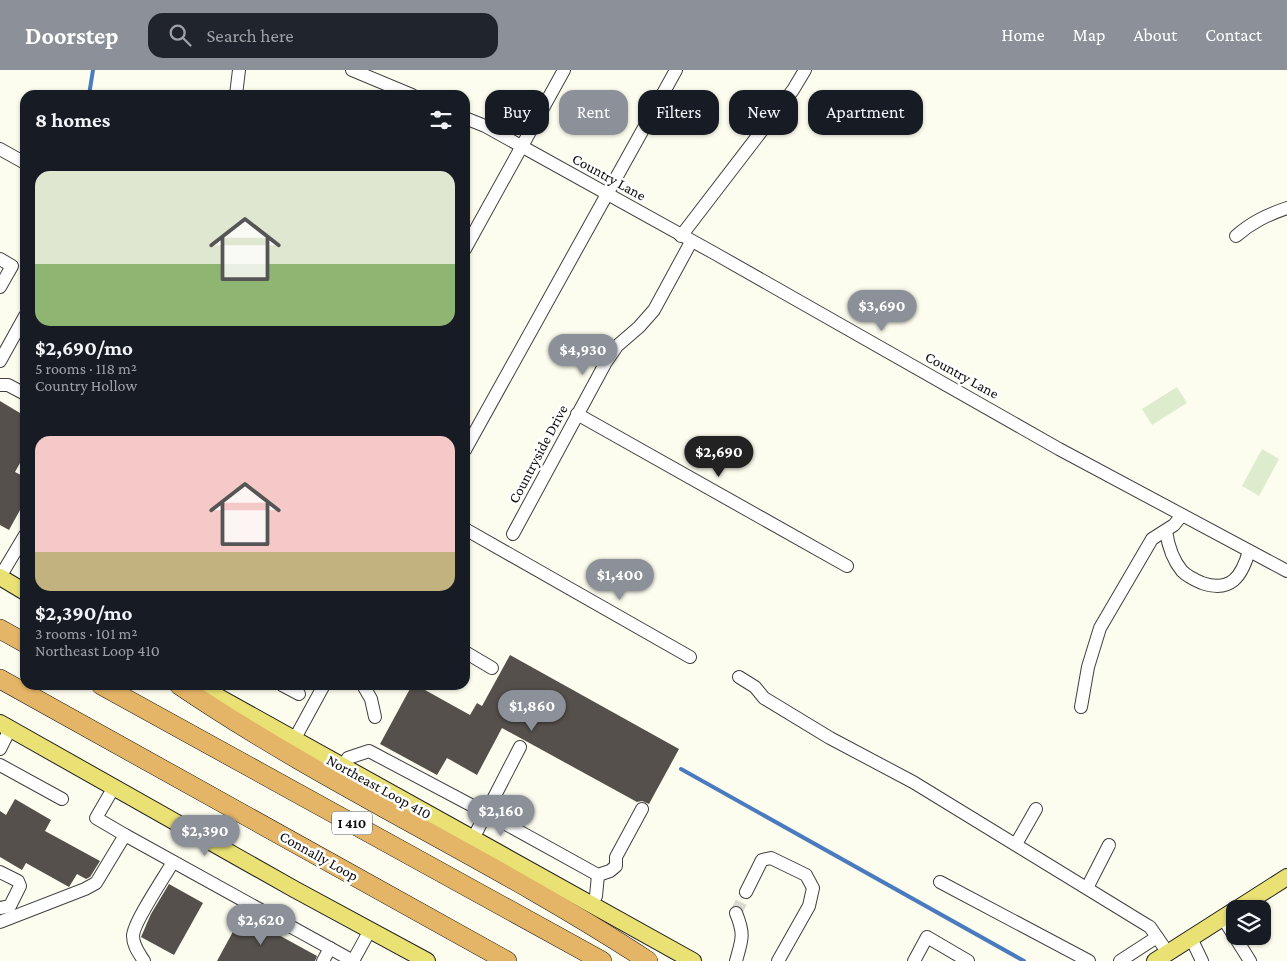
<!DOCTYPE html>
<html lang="en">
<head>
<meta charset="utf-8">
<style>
	:root { --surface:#171b24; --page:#20242c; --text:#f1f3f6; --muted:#9ea1a6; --accent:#8c9099 }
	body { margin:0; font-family:"Crimson Pro",serif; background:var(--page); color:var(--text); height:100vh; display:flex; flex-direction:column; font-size:19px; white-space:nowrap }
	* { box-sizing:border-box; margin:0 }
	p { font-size:16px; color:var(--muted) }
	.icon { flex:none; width:28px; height:28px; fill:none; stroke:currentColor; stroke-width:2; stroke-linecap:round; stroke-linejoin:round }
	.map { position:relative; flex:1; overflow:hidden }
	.side { position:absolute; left:20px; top:20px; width:450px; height:600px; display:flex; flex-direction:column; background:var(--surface); border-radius:15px; box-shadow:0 1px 4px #0004 }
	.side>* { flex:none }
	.top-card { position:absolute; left:485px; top:20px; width:475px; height:45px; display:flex; gap:10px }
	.buttons { position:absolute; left:1226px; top:830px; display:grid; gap:10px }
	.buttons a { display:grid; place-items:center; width:45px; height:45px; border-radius:10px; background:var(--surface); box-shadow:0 1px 4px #0004; font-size:25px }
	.price { position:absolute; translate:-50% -42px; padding:0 11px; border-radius:18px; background:var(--accent); color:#fff; font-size:16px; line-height:32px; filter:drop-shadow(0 1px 2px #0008) }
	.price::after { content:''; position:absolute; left:50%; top:30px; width:15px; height:11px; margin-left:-8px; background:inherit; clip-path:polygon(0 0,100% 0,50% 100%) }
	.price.on { background:#222; color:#fff }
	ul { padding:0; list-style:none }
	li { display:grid; align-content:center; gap:10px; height:265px; padding:0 15px }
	li span { display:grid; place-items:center; height:155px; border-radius:15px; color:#555 }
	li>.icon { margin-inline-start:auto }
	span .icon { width:90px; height:90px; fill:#fffc; stroke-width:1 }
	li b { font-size:21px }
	h2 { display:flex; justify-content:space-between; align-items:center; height:60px; padding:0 15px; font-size:21px }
	.pill { padding:0 18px; border-radius:15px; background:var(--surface); box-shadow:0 1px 4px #0004; font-size:18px; line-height:45px }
	.pill.on { background:var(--accent); color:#fff }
	header { display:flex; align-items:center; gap:30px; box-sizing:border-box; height:70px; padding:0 25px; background:var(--accent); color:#fff }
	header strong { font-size:24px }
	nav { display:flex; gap:28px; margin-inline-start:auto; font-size:18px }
	.search { width:350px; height:45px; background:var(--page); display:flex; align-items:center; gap:12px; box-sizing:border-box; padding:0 18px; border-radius:15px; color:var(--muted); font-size:19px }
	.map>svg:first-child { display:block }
	.pitch { fill:#dceccd }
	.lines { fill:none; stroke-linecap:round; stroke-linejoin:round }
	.stream { stroke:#497bbe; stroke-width:4 }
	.building { fill:#55504b }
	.minor-tunnel { stroke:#d9d9cd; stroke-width:12; stroke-dasharray:12 6; stroke-linecap:butt }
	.minor-casing { stroke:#404040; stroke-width:14 }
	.major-casing { stroke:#1e1e1e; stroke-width:18 }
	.highway-casing { stroke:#1e1e1e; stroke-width:20 }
	.minor { stroke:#fff; stroke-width:12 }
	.major { stroke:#e9e174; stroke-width:16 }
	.highway { stroke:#e4b567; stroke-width:19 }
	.labels { text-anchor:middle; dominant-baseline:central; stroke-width:5; stroke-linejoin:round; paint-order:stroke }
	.shield { fill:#fff; stroke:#565656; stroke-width:1 }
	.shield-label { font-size:14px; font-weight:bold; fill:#0d0d0d }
	.street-label { font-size:15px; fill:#0d0d0d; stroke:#fff }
</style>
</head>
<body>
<header>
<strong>Doorstep</strong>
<div class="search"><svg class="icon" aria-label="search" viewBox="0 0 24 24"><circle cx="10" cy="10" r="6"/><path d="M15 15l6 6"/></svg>Search here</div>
<nav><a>Home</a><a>Map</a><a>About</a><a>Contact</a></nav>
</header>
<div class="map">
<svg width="1287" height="891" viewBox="0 0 1287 891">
	<rect width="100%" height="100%" fill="#fdfdef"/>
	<g class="pitch">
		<polygon points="1177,317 1187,333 1152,355 1142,339"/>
		<polygon points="1262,379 1279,389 1259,426 1242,416"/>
	</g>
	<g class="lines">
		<g class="stream">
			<polyline points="89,25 93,0"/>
			<polyline points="681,699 1024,891"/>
		</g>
	</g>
	<g class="building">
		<polygon points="0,331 25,346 25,384 15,402 25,407 25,431 9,460 0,455"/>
		<polygon points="510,585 679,679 649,734 642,731 637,732 502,658 477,705 447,688 437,705 380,674 412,615 416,615 470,645 477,633 482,636"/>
		<polygon points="15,729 51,750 45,761 100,791 90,807 86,809 77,804 69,817 26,793 22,800 0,787 0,741 6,745"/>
		<polygon points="169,814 203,833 174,885 141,867 151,844"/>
		<polygon points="242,845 317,886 315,891 217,891"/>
	</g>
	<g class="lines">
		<polyline class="minor-tunnel" points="736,843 746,822"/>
		<g class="minor-casing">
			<g id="minor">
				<polyline points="352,0 412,25"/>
				<polyline points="236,25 239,0"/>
				<polyline points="465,48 485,56 714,183 1059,379 1287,501"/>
				<polyline points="0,79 25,93"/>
				<polyline points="681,166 793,20 805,0"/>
				<path d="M1236 166C1252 152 1267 145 1287 138"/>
				<polyline points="465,179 564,0"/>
				<polyline points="0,189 12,196 0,217"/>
				<polyline points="0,291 25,246"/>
				<polyline points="0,315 8,315 25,324"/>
				<polyline points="577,344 847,496"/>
				<polyline points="465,380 676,0"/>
				<polyline points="465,459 690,587"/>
				<path d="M1166 461C1168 475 1172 489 1182 501 1187 506 1195 510 1202 513 1231 523 1242 506 1249 481"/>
				<polyline points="513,464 606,292 617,276 639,257 654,240 691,172"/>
				<polyline points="0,507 25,465"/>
				<polyline points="465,582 492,598"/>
				<polyline points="739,607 755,617 764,628 830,668 913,712 1145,854 1150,857 1168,883"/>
				<polyline points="282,615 299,624"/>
				<polyline points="363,615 371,629 375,647"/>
				<polyline points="1081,637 1088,597 1100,558 1152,469 1174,455 1182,445"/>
				<polyline points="294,670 324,615"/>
				<polyline points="520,677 486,743 598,805 610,801 616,796 616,787 642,739"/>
				<polyline points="0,679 10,659"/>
				<polyline points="0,695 62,729"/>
				<polyline points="343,697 348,688 369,681 486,743 473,769"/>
				<polyline points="114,717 96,748 125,765"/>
				<polyline points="1016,774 1036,739"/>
				<polyline points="0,802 18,811 20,816 10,836 0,838"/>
				<polyline points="940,812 1089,891"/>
				<polyline points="1087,818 1109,775"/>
				<polyline points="746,822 762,790 771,788 806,805 813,818 809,836 778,891"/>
				<polyline points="591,835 596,826 598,805"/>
				<polyline points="1223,848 1250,891"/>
				<polyline points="0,852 85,819 96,813 125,765 353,891"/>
				<polyline points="1191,868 1202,891"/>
				<path d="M144 891C139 883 133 876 133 866 133 853 165 806 173 792"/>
				<polyline points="323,891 330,878"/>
				<polyline points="353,891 370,860"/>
				<path d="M736 891C742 869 745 865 736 843"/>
				<polyline points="914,891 927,867 968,891"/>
				<polyline points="1120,891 1157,867"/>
			</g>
		</g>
		<g class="major-casing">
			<g id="major">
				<polyline points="0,507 25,522"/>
				<polyline points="197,615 693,891"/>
				<polyline points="0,653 294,819 427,891"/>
				<polyline points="1237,839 1287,807"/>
				<polyline points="1155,891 1235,840"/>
			</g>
		</g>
		<g class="highway-casing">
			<g id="highway">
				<polyline points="0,559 25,573"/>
				<polyline points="0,609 507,891"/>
				<polyline points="101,615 602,891"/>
				<path d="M179 615C329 717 496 791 648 891"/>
			</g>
		</g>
		<use href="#minor" class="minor"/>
		<use href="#major" class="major"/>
		<use href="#highway" class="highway"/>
	</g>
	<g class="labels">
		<rect class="shield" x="332" y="741.5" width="40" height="23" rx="4"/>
		<g class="shield-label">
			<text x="352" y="753">I 410</text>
		</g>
		<g class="street-label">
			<text transform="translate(609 107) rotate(29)">Country Lane</text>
			<text transform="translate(962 305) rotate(29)">Country Lane</text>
			<text transform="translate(538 384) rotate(-62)">Countryside Drive</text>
			<text transform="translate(379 717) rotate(29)">Northeast Loop 410</text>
			<text transform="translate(319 786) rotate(29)">Connally Loop</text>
		</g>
	</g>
</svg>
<div class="buttons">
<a><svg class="icon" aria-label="layers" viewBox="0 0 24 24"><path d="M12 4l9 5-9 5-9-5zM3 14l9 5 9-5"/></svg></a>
</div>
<b class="price" style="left:882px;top:262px">$3,690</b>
<b class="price" style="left:583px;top:306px">$4,930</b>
<b class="price on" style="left:719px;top:408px">$2,690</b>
<b class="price" style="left:620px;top:531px">$1,400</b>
<b class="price" style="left:532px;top:662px">$1,860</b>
<b class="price" style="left:501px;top:767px">$2,160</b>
<b class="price" style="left:205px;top:787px">$2,390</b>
<b class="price" style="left:261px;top:876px">$2,620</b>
<div class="top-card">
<a class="pill">Buy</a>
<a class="pill on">Rent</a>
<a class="pill">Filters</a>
<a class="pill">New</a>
<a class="pill">Apartment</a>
</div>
<section class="side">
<h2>8 homes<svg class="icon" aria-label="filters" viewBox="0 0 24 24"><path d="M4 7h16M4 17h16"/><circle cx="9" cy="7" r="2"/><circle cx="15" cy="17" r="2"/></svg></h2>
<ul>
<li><span style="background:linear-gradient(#dfe7d0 60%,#8fb573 0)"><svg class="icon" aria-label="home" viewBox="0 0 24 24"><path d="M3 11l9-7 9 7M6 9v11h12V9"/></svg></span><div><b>$2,690/mo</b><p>5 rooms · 118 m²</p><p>Country Hollow</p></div></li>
<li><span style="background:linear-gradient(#f6c9c9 75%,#c2b280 0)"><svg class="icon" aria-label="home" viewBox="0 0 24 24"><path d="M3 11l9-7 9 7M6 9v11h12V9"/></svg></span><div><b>$2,390/mo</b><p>3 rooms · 101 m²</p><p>Northeast Loop 410</p></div></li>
</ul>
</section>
</div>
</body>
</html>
